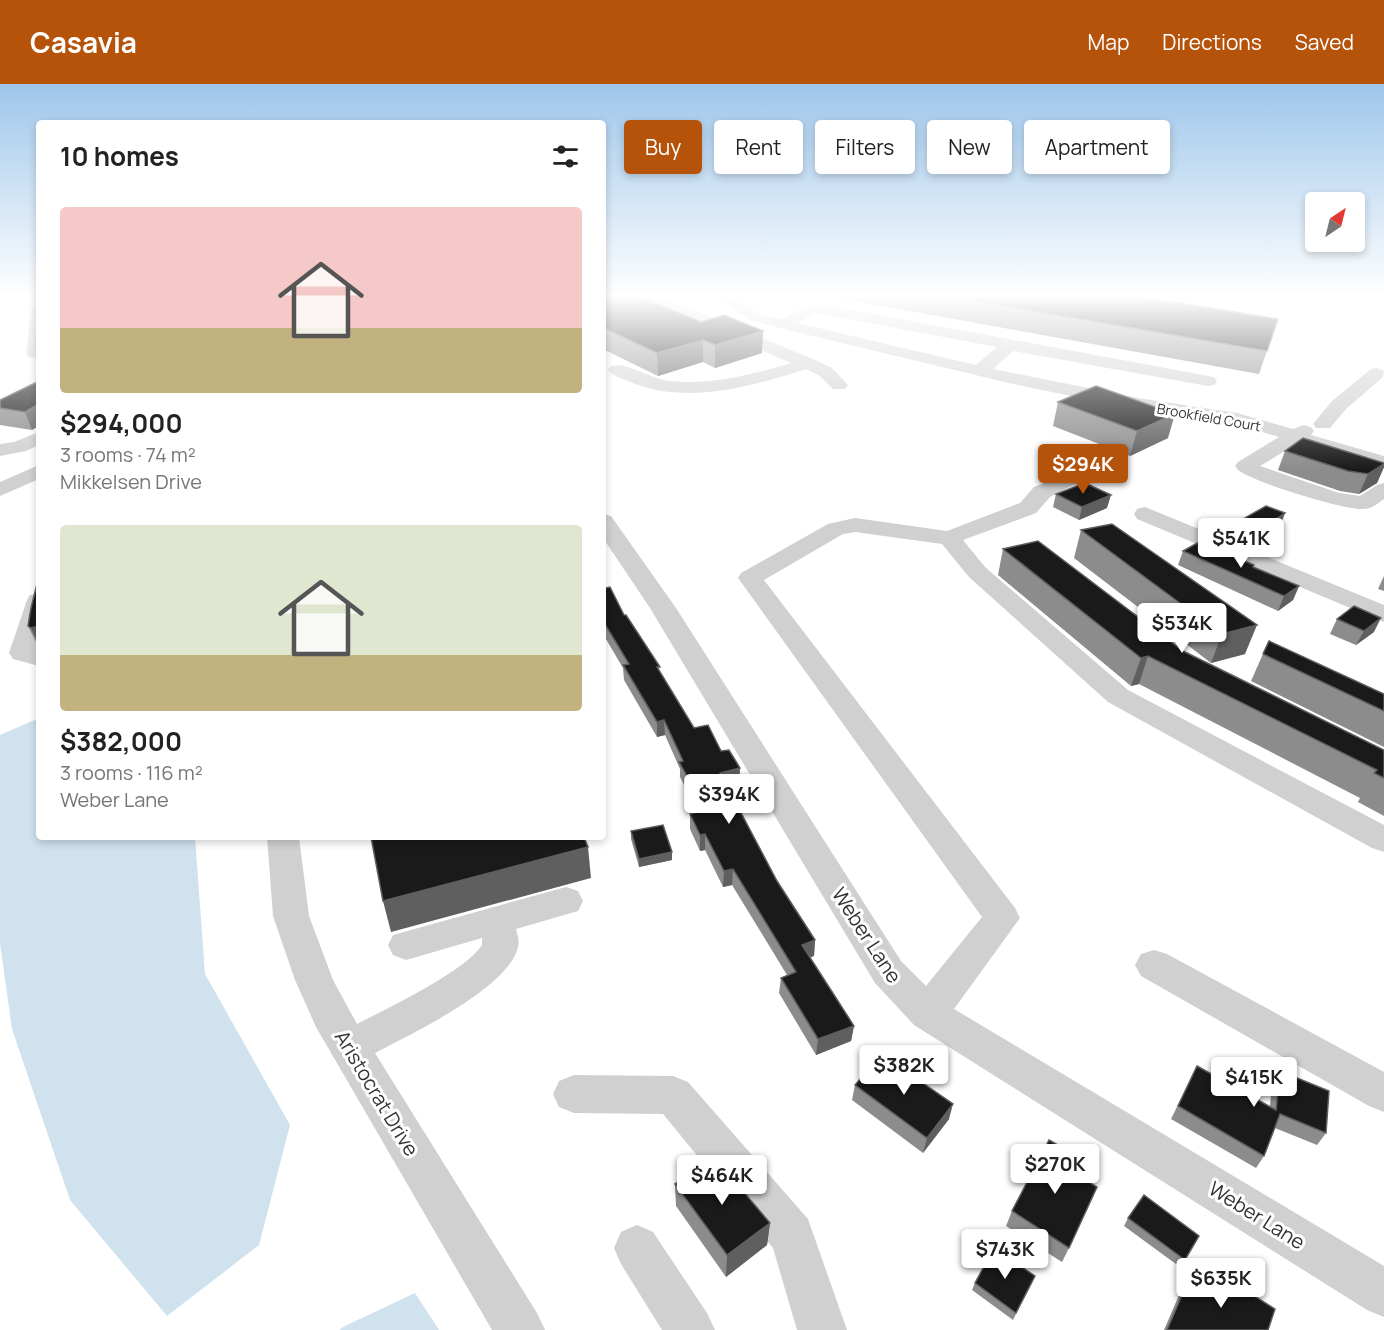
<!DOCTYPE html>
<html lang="en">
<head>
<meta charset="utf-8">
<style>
	:root { --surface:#fff; --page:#f6f6f6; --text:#222; --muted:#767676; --accent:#b45309 }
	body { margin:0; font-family:Manrope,sans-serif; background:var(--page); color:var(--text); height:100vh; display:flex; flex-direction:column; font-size:22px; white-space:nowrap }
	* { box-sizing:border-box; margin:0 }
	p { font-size:20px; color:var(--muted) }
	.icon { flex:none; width:33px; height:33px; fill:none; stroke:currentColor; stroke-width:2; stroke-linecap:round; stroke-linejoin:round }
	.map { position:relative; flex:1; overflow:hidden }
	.drawer { position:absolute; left:36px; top:36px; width:570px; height:720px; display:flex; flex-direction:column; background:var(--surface); border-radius:6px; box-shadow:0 3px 9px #0003 }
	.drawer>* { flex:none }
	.banner { position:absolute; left:624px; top:36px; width:570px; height:54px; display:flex; gap:12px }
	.needle { width:39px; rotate:35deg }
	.tools { position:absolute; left:1305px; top:108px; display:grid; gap:12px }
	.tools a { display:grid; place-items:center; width:60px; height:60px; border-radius:6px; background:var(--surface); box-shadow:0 3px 9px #0003; font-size:30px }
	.price { position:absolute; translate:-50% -51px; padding:0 14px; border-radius:6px; background:#fff; color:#222; font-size:20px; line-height:39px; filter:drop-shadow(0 2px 3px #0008) }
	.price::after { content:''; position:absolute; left:50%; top:36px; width:18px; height:14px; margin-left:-9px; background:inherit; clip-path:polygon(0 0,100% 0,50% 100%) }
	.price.selected { background:var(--accent); color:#fff }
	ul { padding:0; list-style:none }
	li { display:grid; align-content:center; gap:12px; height:318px; padding:0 24px }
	li span { display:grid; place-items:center; height:186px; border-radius:6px; color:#555 }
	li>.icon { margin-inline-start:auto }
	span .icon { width:108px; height:108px; fill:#fffc; stroke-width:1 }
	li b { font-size:26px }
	h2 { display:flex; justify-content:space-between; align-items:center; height:72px; padding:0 24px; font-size:26px }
	.pill { padding:0 21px; border-radius:6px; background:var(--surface); box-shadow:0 3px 9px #0003; font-size:21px; line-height:54px }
	.pill.selected { background:var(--accent); color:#fff }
	header { display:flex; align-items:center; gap:36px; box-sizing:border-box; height:84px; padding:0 30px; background:var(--accent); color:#fff }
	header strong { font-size:28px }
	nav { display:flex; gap:33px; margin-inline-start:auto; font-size:21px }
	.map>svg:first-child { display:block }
	.water { fill:#cfe2ee }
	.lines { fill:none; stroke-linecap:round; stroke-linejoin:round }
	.minor { fill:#d0d0d0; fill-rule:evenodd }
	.wall { fill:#8c8c8c }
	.shaded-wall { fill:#5f5f5f }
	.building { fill:#1a1a1a; stroke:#5f5f5f; stroke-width:1.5 }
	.labels { text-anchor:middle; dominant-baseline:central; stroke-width:6; stroke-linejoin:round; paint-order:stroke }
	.far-street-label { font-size:14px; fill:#333; stroke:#fff }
	.near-street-label { font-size:20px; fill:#333; stroke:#fff }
</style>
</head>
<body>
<header>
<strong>Casavia</strong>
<nav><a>Map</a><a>Directions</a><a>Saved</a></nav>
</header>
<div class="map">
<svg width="1384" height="1246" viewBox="0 0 1384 1246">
	<rect width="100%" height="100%" fill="#fff"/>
	<g class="water">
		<polygon points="39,634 39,753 195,753 205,890 290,1041 259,1161 167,1232 70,1116 12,945 0,859 0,651"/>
		<polygon points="415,1209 439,1246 339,1246 345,1242"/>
	</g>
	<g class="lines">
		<g class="minor">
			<path d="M640 212H659L813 275 832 284 848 301 845 305H833L820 292 806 285C750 303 685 322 628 297 621 294 613 292 608 286L611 282C627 278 647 293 664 296 706 303 750 291 791 279L642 215Z"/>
			<path d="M713 212H730L760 230 781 235 814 219 1214 293 1217 297 1214 301 1208 302 1013 267 993 285 1138 314 1237 329 1293 345 1304 341 1311 343 1314 347 1311 351 1384 372V384L1298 359 1260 382 1339 409 1360 412 1377 401 1384 399V415C1378 419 1372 425 1363 425 1343 426 1253 398 1238 386L1235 382 1238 378 1279 353 1235 340 1138 326 1009 299 796 248 750 236ZM816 229 997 263 976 281 797 239Z"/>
			<polygon points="1168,212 1182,212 1185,219 1178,223 1173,222"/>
			<polygon points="39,220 39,274 28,273 26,269 31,225"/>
			<polygon points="1377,284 1384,287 1383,293 1346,325 1330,344 1316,344 1313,340 1332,317 1371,285"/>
			<polygon points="39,348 39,361 26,367 0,372 0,360 14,358"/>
			<polygon points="39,381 39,395 0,412 0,398"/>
			<polygon points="1068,390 1075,392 1078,396 1075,400 1050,413 1036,429 963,456 985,483 1128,606 1384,741 1384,768 1372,764 1108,618 969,493 942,460 855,448 843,450 764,496 1015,824 1020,834 954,925 1384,1182 1384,1233 1367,1226 914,941 875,899 650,524 603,454 603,430 611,432 676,524 901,877 926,902 982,833 738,494 741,489 828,440 855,434 947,447 1020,419 1034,403"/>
			<polygon points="1145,423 1384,521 1384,538 1137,435 1134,430 1137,425"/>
			<polygon points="39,509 39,551 36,565 39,566 39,582 13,575 9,569 27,516 30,511"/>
			<path d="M267 753H299L309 832 333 896 357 940C386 925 466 887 482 861V854L406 876 393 871 388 861 393 851 566 803 578 807 583 817 578 827 516 845C517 850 520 857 518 863 509 904 411 950 375 969L537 1229 545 1246H492L316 943 295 896 273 832Z"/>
			<polygon points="1154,866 1167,870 1384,988 1384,1028 1369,1022 1141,892 1135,881 1141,870"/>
			<polygon points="574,991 673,992 688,998 808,1135 847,1246 797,1246 773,1164 663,1030 574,1029 559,1023 553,1010 559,997"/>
			<polygon points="637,1141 653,1148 707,1229 715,1246 662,1246 621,1180 614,1164 621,1148"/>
		</g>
	</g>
	<g class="wall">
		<polygon points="603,212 654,212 654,218 762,269 715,284 703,278 658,292 607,267 603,268"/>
		<polygon points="826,212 1136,212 1278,235 1259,290"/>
		<polygon points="39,297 32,346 0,341 0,316"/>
		<polygon points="1058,318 1168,354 1130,372 1053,342"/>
		<polygon points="1285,367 1384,379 1384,383 1377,399 1359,410 1340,407 1278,386"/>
		<polygon points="1056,410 1107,424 1079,436 1053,423"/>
		<polygon points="1243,435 1280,443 1258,457 1238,449"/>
		<polygon points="1112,440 1245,570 1211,579 1074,474 1081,446"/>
		<polygon points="1003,465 1183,567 1384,666 1384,732 1358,718 1360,714 1139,600 1131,602 998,491"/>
		<polygon points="1183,467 1254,481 1254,483 1299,502 1293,516 1278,527 1178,481"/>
		<polygon points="39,492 39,564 28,542"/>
		<polygon points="1384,492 1384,507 1378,505"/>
		<polygon points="603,499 694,644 740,684 739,700 727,703 777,797 815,856 814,872 810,873 854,942 851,957 816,971 779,909 781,894 787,891 732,801 723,803 705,766 700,767 690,745 690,730 698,728 680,693 680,685 665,651 657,653 624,596 623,584 603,550"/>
		<polygon points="1337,535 1374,548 1356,561 1330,550"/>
		<polygon points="1263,570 1384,610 1384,663 1251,597"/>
		<polygon points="631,747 672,776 639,783 631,755"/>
		<polygon points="1197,982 1270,1022 1272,1000 1280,987 1326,1049 1317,1061 1275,1044 1264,1072 1256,1084 1171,1035"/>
		<polygon points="855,1001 949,1035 923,1069 852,1016"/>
		<polygon points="1077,1072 1071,1087 1069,1164 1062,1178 1006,1142 1012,1127"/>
		<polygon points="675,1100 770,1139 767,1161 726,1193 676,1122"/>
		<polygon points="1128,1134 1185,1176 1180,1183 1124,1142"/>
		<polygon points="1218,1189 1268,1246 1164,1246 1179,1211 1188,1197 1206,1209 1208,1203"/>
		<polygon points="1035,1192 1013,1236 972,1206 975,1199"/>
	</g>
	<g class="shaded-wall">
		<polygon points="639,212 654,212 654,223"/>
		<polygon points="606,245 607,267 603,268 603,246"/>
		<polygon points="763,247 762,269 715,284 715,261"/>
		<polygon points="703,256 703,278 658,292 657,269"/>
		<polygon points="39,320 39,342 32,346 25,328"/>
		<polygon points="1175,330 1168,354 1130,372 1137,347"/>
		<polygon points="1384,380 1384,383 1377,399 1359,410 1368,390"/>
		<polygon points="1111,411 1107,424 1079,436 1082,423"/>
		<polygon points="1285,429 1280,443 1258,457 1264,443"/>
		<polygon points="1299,502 1293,516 1278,527 1284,512"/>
		<polygon points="1381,534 1374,548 1356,561 1364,547"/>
		<polygon points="1257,541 1245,570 1211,579 1222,550"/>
		<polygon points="39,542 39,561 31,544"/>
		<polygon points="1148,572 1139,600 1131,602 1141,574"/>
		<polygon points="664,636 665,651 657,653 657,638"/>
		<polygon points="740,684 739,700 720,705 720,689"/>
		<polygon points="705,750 705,766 700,767 700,751"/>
		<polygon points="588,763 591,794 391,848 383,817"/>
		<polygon points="672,768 672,776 639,783 639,775"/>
		<polygon points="733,785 732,801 723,803 724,787"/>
		<polygon points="815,856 814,872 801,877 802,861"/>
		<polygon points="854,942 851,957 816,971 818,955"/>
		<polygon points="953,1020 949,1035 923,1069 927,1054"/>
		<polygon points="770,1139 767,1161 726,1193 727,1171"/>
	</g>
	<g class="building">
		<polygon points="603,212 639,212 701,238 724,231 763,247 715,261 703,256 657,269 606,245 603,246"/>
		<polygon points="944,212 1136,212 1278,235 1267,267"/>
		<polygon points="39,297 39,320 25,328 0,324 0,316"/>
		<polygon points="1096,302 1175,330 1137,347 1058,318"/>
		<polygon points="1303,354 1384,379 1384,380 1368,390 1348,387 1285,367"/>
		<polygon points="1085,399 1111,411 1082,423 1056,410"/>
		<polygon points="1266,422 1285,429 1264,443 1243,435"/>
		<polygon points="1112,440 1257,541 1222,550 1081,446"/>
		<polygon points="1038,457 1183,567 1384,666 1384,694 1374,689 1377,686 1148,572 1141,574 1003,465"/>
		<polygon points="1199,458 1254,481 1253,483 1299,502 1284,512 1183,467"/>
		<polygon points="39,492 39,542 31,544 28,542 31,524"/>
		<polygon points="603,499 606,504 610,503 624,531 626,531 660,583 657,583 694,644 708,641 721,667 729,666 740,684 720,689 777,797 815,856 802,861 854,942 818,955 781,894 796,888 733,785 724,787 705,750 700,751 690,730 706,726 679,678 683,677 664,636 657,638 623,581 629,580 603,537"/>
		<polygon points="1354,522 1381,534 1364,547 1337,535"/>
		<polygon points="1269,557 1384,610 1384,627 1263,570"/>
		<polygon points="663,741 672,768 639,775 631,747"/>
		<polygon points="371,753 584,753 588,763 383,817"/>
		<polygon points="881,970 953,1020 927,1054 855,1001"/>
		<polygon points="1197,982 1276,1026 1280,987 1329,1007 1326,1049 1280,1030 1264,1072 1178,1022"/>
		<polygon points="1049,1056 1077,1072 1070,1087 1097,1103 1069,1164 1012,1127"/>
		<polygon points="714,1073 770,1139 727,1171 675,1100"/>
		<polygon points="1144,1111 1199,1152 1185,1176 1128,1134"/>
		<polygon points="994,1164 1035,1192 1016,1229 975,1199"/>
		<polygon points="1218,1189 1275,1225 1268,1246 1167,1246 1188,1197 1210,1211"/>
	</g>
	<linearGradient id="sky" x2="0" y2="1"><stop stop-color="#9ec6ea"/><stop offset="0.55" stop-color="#fff"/><stop offset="1" stop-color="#fff" stop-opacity="0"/></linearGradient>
	<rect width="1384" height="386" fill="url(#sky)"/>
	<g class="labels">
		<g class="far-street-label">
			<text transform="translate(1209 333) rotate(10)">Brookfield Court</text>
		</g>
		<g class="near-street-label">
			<text transform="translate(867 851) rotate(57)">Weber Lane</text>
			<text transform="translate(377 1009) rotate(59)">Aristocrat Drive</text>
			<text transform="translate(1257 1131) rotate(32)">Weber Lane</text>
		</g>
	</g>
</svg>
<div class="tools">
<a><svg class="needle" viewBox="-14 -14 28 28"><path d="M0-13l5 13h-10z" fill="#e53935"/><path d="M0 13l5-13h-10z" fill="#767676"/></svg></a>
</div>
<b class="price selected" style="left:1083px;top:411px">$294K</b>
<b class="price" style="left:1241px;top:485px">$541K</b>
<b class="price" style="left:1182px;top:570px">$534K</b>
<b class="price" style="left:729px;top:741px">$394K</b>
<b class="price" style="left:904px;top:1012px">$382K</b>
<b class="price" style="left:1254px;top:1024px">$415K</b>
<b class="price" style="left:1055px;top:1111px">$270K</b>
<b class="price" style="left:722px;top:1122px">$464K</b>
<b class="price" style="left:1005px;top:1196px">$743K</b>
<b class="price" style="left:1221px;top:1225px">$635K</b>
<div class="banner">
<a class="pill selected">Buy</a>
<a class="pill">Rent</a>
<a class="pill">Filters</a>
<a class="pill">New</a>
<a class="pill">Apartment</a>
</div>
<section class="drawer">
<h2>10 homes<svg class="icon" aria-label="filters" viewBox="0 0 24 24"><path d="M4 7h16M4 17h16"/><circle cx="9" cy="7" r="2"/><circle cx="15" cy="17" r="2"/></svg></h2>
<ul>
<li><span style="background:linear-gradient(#f6c9c9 65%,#c2b280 0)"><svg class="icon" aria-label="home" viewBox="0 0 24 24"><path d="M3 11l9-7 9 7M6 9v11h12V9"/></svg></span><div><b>$294,000</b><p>3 rooms · 74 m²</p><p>Mikkelsen Drive</p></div></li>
<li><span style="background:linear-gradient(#dfe7d0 70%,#c2b280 0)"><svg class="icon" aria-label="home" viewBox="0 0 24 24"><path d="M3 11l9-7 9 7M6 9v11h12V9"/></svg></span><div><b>$382,000</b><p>3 rooms · 116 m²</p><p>Weber Lane</p></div></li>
</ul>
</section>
</div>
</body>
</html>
